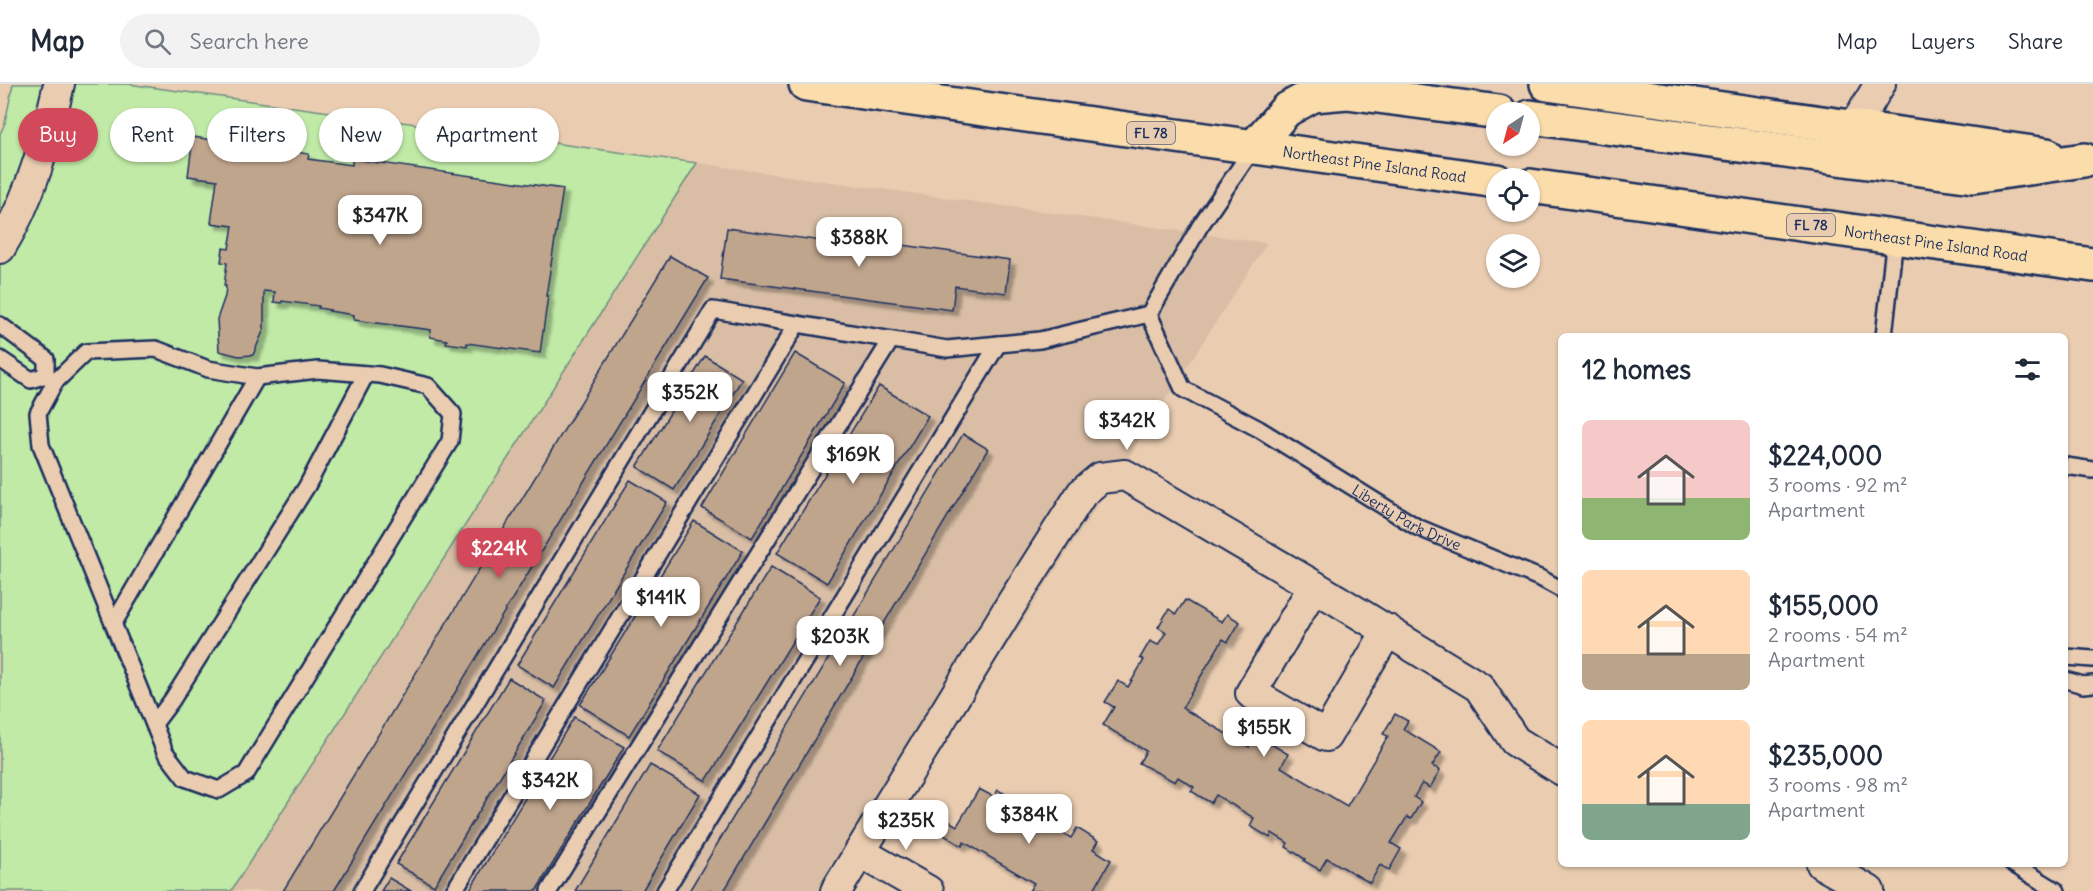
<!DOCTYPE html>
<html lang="en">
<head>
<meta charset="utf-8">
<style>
	:root { --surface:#fff; --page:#f2f2f3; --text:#1f2937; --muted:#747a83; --line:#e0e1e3; --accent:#d1495b }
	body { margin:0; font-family:Delius,sans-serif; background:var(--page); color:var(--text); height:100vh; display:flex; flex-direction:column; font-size:22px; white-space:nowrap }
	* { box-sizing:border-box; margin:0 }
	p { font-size:20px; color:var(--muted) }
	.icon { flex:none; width:33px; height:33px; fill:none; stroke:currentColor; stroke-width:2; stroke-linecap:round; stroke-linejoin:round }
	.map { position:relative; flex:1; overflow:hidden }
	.panel { position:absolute; left:1558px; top:249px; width:510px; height:534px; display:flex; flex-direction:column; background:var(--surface); border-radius:9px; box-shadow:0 2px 4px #0004 }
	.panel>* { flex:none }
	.guide { position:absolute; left:18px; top:24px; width:570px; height:54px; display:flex; gap:12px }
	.needle { width:39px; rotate:216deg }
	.controls { position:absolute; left:1486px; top:18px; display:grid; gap:12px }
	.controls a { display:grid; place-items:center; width:54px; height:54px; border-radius:50%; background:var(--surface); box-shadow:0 2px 4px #0004; font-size:30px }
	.price { position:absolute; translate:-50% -51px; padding:0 14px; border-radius:12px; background:#fff; color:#222; font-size:20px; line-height:39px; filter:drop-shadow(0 2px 3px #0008) }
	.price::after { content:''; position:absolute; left:50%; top:36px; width:18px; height:14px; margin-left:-9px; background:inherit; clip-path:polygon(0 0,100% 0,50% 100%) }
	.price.active { background:var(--accent); color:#fff }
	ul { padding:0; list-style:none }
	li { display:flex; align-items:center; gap:18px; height:150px; padding:0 24px }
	li span { display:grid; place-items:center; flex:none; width:168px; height:120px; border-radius:9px; color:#555 }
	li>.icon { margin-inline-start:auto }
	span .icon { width:72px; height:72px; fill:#fffc; stroke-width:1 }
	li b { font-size:26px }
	h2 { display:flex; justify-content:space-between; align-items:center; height:72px; padding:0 24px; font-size:26px }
	.pill { padding:0 21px; border-radius:27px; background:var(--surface); box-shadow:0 2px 4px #0004; font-size:21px; line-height:54px }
	.pill.active { background:var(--accent); color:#fff }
	header { display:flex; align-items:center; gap:36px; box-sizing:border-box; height:84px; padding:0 30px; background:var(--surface); border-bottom:2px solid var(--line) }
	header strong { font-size:28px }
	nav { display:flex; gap:33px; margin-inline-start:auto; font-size:21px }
	.search { width:420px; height:54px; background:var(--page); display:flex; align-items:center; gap:15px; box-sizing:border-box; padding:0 21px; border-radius:33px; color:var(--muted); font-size:22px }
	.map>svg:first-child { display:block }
	.built { fill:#d9bea5 }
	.green { fill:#c0eaa6; stroke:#6e8c82; stroke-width:1.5 }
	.building { fill:#c0a58d; stroke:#1b2f5e; stroke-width:1.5; filter:url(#shadow) }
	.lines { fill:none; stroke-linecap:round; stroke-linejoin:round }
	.service-casing { stroke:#1b2f5e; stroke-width:20 }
	.minor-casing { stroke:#1b2f5e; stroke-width:34 }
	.primary-casing { stroke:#1b2f5e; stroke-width:38 }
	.service { stroke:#eacdb1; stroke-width:15 }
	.minor { stroke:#eacdb1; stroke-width:30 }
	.primary { stroke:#faddab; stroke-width:33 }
	.labels { text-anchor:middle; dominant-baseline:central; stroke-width:6; stroke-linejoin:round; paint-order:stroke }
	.shield { fill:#eacdb1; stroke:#595e77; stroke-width:1.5 }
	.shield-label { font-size:14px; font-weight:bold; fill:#1b2f5e }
	.street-label { font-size:15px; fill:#1b2f5e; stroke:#eacdb1 }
</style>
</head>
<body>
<header>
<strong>Map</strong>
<div class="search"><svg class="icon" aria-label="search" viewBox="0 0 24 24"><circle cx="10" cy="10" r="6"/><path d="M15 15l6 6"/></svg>Search here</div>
<nav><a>Map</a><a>Layers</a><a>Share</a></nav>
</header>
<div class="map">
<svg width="2093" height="807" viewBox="0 0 2093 807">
	<defs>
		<filter id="shadow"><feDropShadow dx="5.5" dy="5.5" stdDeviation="1.5" flood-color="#0004"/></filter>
	</defs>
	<rect width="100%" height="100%" fill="#eacdb1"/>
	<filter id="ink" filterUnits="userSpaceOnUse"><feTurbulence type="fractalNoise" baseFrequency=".0167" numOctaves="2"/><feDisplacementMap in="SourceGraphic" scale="12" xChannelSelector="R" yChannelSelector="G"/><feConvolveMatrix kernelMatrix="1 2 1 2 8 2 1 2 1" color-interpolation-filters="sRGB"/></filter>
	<g filter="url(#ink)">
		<polygon class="built" points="697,79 1267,159 848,807 231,807"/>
		<polygon class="green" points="13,0 128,0 697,79 231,807 0,807 0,50 5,39"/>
		<g class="building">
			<polygon points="193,53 240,60 239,65 256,67 257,62 309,70 308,75 352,81 352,75 563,105 546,212 548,212 540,269 467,259 467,262 446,259 447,256 430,253 431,246 354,236 354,231 329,227 330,226 318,224 319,222 282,217 282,219 274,218 275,208 264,207 264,245 253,271 239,272 219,267 217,235 225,212 226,202 224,202 227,179 221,178 223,164 229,165 233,142 211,139 217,96 188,92"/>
			<polygon points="727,144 822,157 823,150 1010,176 1006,209 955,202 952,226 720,195"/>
			<polygon points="670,172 708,194 334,807 283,807"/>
			<polygon points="795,269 845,299 752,454 702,424"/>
			<polygon points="705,272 742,295 674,406 637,383"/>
			<polygon points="879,302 928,332 827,499 777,469"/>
			<polygon points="963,350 988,365 724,807 689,807"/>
			<polygon points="630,396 667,418 554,604 517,581"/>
			<polygon points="694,437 743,467 629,652 580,621"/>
			<polygon points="771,483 820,513 706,697 657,667"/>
			<polygon points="1185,516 1222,538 1227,530 1240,538 1228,558 1223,555 1182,624 1249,663 1256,651 1266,657 1288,670 1281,683 1347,722 1388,652 1383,650 1395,630 1408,637 1403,645 1441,668 1432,682 1440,686 1430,704 1422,699 1414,713 1421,718 1411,735 1407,733 1391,759 1401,765 1389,786 1380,781 1370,799 1327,774 1320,786 1304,777 1305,775 1286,763 1288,759 1272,749 1270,754 1250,742 1254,734 1216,711 1211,719 1191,707 1194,703 1178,693 1175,698 1139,679 1146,667 1103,641 1114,623 1105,618 1118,597 1128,603 1144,576 1140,574 1150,557 1158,561 1166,548 1158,543 1169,525 1176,530"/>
			<polygon points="509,594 546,617 434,802 396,780"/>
			<polygon points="574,633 624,663 536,807 469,807"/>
			<polygon points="650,681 700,710 642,807 575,807"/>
			<polygon points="979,705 994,713 998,706 1016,716 1011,724 1025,732 1029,724 1047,734 1044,738 1071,754 1077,744 1098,757 1093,765 1111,776 1093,807 1029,807 1034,799 964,758 962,762 942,750 949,737 957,742"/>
			<polygon points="389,794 411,807 381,807"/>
		</g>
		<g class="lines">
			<g class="service-casing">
				<g id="service">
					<path id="s1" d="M1254 63 1200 142 1149 230 1183 305 1259 345 1417 443 1542 495 1562 506"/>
					<polyline points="0,241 46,275 46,291 31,296 0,275"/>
					<polyline points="1884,252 1895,153"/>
					<polyline points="46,291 55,298 38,329 41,361 165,668 185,694 219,706 246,690 450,357 453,330 428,302 380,291 318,286 257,293 208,285 156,265 86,268 55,298"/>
					<polyline points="2066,382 2093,386"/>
					<polyline points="114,539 257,293"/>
					<polyline points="2066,573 2093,575"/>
					<polyline points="2066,596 2083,601 2093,600"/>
					<polyline points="154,640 172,616 307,402 366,290"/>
					<polyline points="2013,780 2057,807"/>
					<polyline points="362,807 713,226 947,265 1040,256 1149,230"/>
					<polyline points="454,807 797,240"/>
					<polyline points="549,807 891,256"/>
					<polyline points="665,807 998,260"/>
				</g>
			</g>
			<g class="minor-casing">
				<g id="minor">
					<polyline points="1854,43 1880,0"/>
					<path d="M0 164C31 114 46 57 59 0"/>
					<polyline points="1314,502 1251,609 1326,652 1388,546"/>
					<polyline points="860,768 928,807"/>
					<polyline points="1822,780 1869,807"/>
					<polyline points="836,807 1012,519 1082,409 1100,394 1125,391 1314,502 1479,603 1515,657 1562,686"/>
				</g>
			</g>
			<g class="primary-casing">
				<g id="primary">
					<path id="s2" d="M806 0 1497 97"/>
					<polyline points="1547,0 2047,71"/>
					<polyline points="1530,33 1973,92 2084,76"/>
					<polyline points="1254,63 1286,26 1313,11 1347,8 1499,28"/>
					<path id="s3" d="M1530 102 2093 181"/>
				</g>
			</g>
			<use href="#service" class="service"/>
			<use href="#minor" class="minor"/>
			<use href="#primary" class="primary"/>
		</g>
	</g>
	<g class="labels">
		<g class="shield">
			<rect x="1127" y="38" width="48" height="22" rx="4.5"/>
			<rect x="1787" y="130" width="48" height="22" rx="4.5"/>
		</g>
		<g class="shield-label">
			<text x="1151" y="49">FL 78</text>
			<text x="1811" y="141">FL 78</text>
		</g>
		<g class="street-label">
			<text stroke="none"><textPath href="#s2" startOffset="574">Northeast Pine Island Road</textPath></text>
			<text stroke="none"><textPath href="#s3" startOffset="410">Northeast Pine Island Road</textPath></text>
			<text stroke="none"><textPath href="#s1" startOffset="538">Liberty Park Drive</textPath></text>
		</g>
	</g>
</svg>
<div class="controls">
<a><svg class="needle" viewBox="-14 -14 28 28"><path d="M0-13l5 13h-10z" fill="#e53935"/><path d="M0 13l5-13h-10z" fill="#747a83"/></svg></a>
<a><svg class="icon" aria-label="locate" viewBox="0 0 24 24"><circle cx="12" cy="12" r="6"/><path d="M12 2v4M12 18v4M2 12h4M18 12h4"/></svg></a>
<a><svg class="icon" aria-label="layers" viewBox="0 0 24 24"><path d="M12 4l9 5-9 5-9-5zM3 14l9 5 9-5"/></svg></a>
</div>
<b class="price" style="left:380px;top:162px">$347K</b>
<b class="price" style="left:859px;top:184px">$388K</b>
<b class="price" style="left:690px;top:339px">$352K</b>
<b class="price" style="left:1127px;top:367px">$342K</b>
<b class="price" style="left:853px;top:401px">$169K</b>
<b class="price active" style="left:499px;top:495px">$224K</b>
<b class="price" style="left:661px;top:544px">$141K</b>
<b class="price" style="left:840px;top:583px">$203K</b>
<b class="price" style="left:1264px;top:674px">$155K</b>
<b class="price" style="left:550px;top:727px">$342K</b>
<b class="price" style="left:1029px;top:761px">$384K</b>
<b class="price" style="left:906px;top:767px">$235K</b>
<div class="guide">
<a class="pill active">Buy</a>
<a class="pill">Rent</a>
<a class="pill">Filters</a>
<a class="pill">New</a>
<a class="pill">Apartment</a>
</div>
<section class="panel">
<h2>12 homes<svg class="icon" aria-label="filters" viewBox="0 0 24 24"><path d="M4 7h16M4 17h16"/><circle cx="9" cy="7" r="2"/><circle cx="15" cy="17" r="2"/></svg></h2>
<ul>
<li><span style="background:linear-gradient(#f6c9c9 65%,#8fb573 0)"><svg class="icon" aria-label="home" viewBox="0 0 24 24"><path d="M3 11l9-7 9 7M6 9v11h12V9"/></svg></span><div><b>$224,000</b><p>3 rooms · 92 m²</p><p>Apartment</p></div></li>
<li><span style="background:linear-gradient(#ffd9b3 70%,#b9a48a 0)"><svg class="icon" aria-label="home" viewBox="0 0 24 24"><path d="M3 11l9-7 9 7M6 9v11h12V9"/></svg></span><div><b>$155,000</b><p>2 rooms · 54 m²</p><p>Apartment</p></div></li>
<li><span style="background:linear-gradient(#ffd9b3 70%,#7fa58c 0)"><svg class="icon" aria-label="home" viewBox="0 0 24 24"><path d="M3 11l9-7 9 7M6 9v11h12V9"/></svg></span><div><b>$235,000</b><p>3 rooms · 98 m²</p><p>Apartment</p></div></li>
</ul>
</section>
</div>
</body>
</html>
